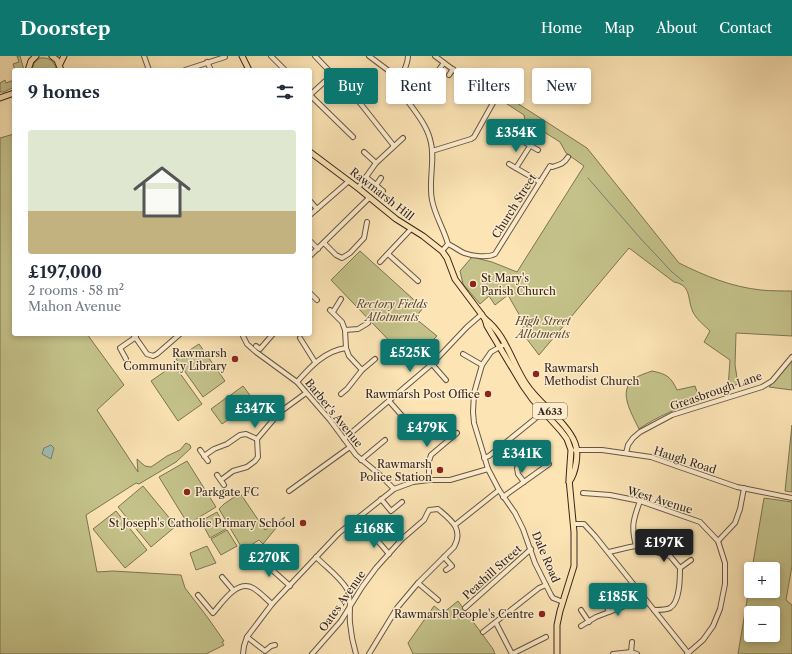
<!DOCTYPE html>
<html lang="en">
<head>
<meta charset="utf-8">
<style>
	:root { --surface:#fff; --page:#f6f6f7; --text:#1f2937; --muted:#747a83; --accent:#0f766e }
	body { margin:0; font-family:"Libre Caslon Text",serif; background:var(--page); color:var(--text); height:100vh; display:flex; flex-direction:column; font-size:15px; white-space:nowrap }
	* { box-sizing:border-box; margin:0 }
	p { font-size:13px; color:var(--muted) }
	.icon { flex:none; width:22px; height:22px; fill:none; stroke:currentColor; stroke-width:2; stroke-linecap:round; stroke-linejoin:round }
	.map { position:relative; flex:1; overflow:hidden }
	.panel { position:absolute; left:12px; top:12px; width:300px; height:268px; display:flex; flex-direction:column; background:var(--surface); border-radius:4px; box-shadow:0 2px 6px #0003 }
	.panel>* { flex:none }
	.hud { position:absolute; left:324px; top:12px; width:380px; height:36px; display:flex; gap:8px }
	.tools { position:absolute; left:744px; top:506px; display:grid; gap:8px }
	.tools a { display:grid; place-items:center; width:36px; height:36px; border-radius:4px; background:var(--surface); box-shadow:0 2px 6px #0003; font-size:20px }
	.price { position:absolute; translate:-50% -34px; padding:0 9px; border-radius:4px; background:var(--accent); color:#fff; font-size:13px; line-height:26px; filter:drop-shadow(0 1px 2px #0008) }
	.price::after { content:''; position:absolute; left:50%; top:24px; width:12px; height:9px; margin-left:-6px; background:inherit; clip-path:polygon(0 0,100% 0,50% 100%) }
	.price.current { background:#222; color:#fff }
	ul { padding:0; list-style:none }
	li { display:grid; align-content:center; gap:8px; height:212px; padding:0 16px }
	li span { display:grid; place-items:center; height:124px; border-radius:4px; color:#555 }
	li>.icon { margin-inline-start:auto }
	span .icon { width:72px; height:72px; fill:#fffc; stroke-width:1 }
	li b { font-size:17px }
	h2 { display:flex; justify-content:space-between; align-items:center; height:48px; padding:0 16px; font-size:17px }
	.pill { padding:0 14px; border-radius:4px; background:var(--surface); box-shadow:0 2px 6px #0003; font-size:14px; line-height:36px }
	.pill.current { background:var(--accent); color:#fff }
	header { display:flex; align-items:center; gap:24px; box-sizing:border-box; height:56px; padding:0 20px; background:var(--accent); color:#fff }
	header strong { font-size:19px }
	nav { display:flex; gap:22px; margin-inline-start:auto; font-size:14px }
	.map>svg:first-child { display:block }
	.green { fill:#c4c28a; stroke:#7c7454; fill-rule:evenodd }
	.water { fill:#a0beb3; stroke:#758177 }
	.lines { fill:none; stroke-linecap:round; stroke-linejoin:round }
	.stream { stroke:#758177; stroke-width:1 }
	.minor-casing { stroke:#675643; stroke-width:6 }
	.major-casing { stroke:#35261d; stroke-width:7 }
	.minor { stroke:#fdedcf; stroke-width:4 }
	.major { stroke:#fce4b5; stroke-width:5 }
	.poi-dot { fill:#8f2418; stroke:#fdedcf; stroke-width:1.5 }
	.labels { text-anchor:middle; dominant-baseline:central; stroke-width:3; stroke-linejoin:round; paint-order:stroke }
	.shield { fill:#fdedcf; stroke:#716252; stroke-width:1 }
	.shield-label { font-size:10px; font-weight:bold; fill:#35261d }
	.street-label { font-size:11px; fill:#35261d; stroke:#fdedcf }
	.poi-label { font-size:11px; fill:#35261d; stroke:#fdedcf; text-anchor:end }
	.park-label { font-size:11px; font-style:italic; fill:#594d38; stroke:#fdedcf }
</style>
</head>
<body>
<header>
<strong>Doorstep</strong>
<nav><a>Home</a><a>Map</a><a>About</a><a>Contact</a></nav>
</header>
<div class="map">
<svg width="792" height="598" viewBox="0 0 792 598">
	<rect width="100%" height="100%" fill="#fce4b5"/>
	<filter id="stains"><feTurbulence type="fractalNoise" baseFrequency=".005" numOctaves="4"/><feColorMatrix values="0 0 0 0 .2 0 0 0 0 .09 0 0 0 0 .02 0 0 0 .5 -.17"/></filter>
	<radialGradient id="worn" r=".72"><stop offset=".6" stop-color="#630" stop-opacity="0"/><stop offset="1" stop-color="#630" stop-opacity=".3"/></radialGradient>
	<g class="green">
		<polygon points="17,0 20,0 24,14 15,14 13,8 19,6"/>
		<path d="M40 2C49 1 55 5 56 14H32L34 7Z"/>
		<path d="M467 15 587 92 679 207C705 220 732 231 761 234 771 235 782 235 792 235V280L736 277 735 309 738 328 728 332 730 304 704 286 710 275C705 270 696 263 693 256 687 244 692 229 674 226L629 192 539 299 520 274 525 269 508 239 495 249 489 240 480 248 463 228 460 215 472 201 492 206 517 216 584 110 566 97 560 86 525 64 524 59 464 20Z"/>
		<polygon points="5,24 6,27 14,24 14,31 4,36 0,36 0,27"/>
		<polygon points="14,78 14,278 87,278 124,329 97,354 138,416 137,403 145,410 151,411 167,400 180,394 186,387 190,389 191,392 176,406 139,428 136,427 86,459 97,516 113,515 181,519 185,532 208,562 224,585 222,586 224,589 206,598 0,598 0,82"/>
		<polygon points="360,195 423,252 415,262 437,280 415,302 403,299 331,224"/>
		<polygon points="199,288 225,325 203,341 176,303"/>
		<polygon points="792,303 792,334 769,331"/>
		<polygon points="174,309 202,348 178,365 151,325"/>
		<path d="M652 315C667 318 671 321 677 334L695 330 700 345C678 352 658 360 639 373 632 358 617 335 634 323 639 319 647 317 652 315Z"/>
		<polygon points="243,330 255,346 240,357 228,341"/>
		<polygon points="226,342 238,357 222,368 211,353"/>
		<polygon points="792,369 792,436 785,435"/>
		<polygon points="187,405 216,451 188,468 159,421"/>
		<polygon points="143,430 176,470 151,491 118,451"/>
		<polygon points="240,437 265,474 285,461 263,488 259,484 243,494 219,453 224,448"/>
		<path d="M764 442 792 446V510L786 544 792 549V598H738L751 520V535H773V513H752ZM751 557H773V579H751Z"/>
		<polygon points="116,455 147,494 125,512 93,473"/>
		<polygon points="217,456 226,473 210,482 201,465"/>
		<polygon points="227,474 237,490 221,499 211,483"/>
		<polygon points="207,490 216,507 196,514 190,497"/>
		<polygon points="458,545 493,593 495,598 413,598 408,587 434,550 443,557"/>
	</g>
	<polygon class="water" points="51,389 54,392 51,403 42,398 44,392"/>
	<g class="lines">
		<polyline class="stream" points="588,122 641,183 672,216 683,225"/>
		<g class="minor-casing">
			<g id="minor">
				<polyline points="144,0 149,14"/>
				<polyline points="271,0 285,14"/>
				<polyline points="315,0 360,47 394,90"/>
				<polyline points="369,0 389,15"/>
				<path d="M408 0C408 13 396 23 401 36 410 49 426 67 430 83 436 102 428 124 432 144 435 160 444 173 448 188L442 195"/>
				<polyline points="435,0 455,15"/>
				<polyline points="207,6 211,14"/>
				<polyline points="185,14 225,1"/>
				<polyline points="449,19 453,13"/>
				<polyline points="415,27 419,31 424,39"/>
				<path d="M422 34C432 28 436 16 444 7"/>
				<polyline points="310,39 353,81"/>
				<polyline points="310,39 333,18"/>
				<polyline points="524,86 538,94"/>
				<polyline points="432,95 471,83 474,81 493,47"/>
				<polyline points="364,96 376,107"/>
				<polyline points="509,108 540,126"/>
				<polyline points="516,112 530,90"/>
				<polyline points="366,121 376,129 381,122"/>
				<polyline points="376,129 383,135"/>
				<polyline points="358,132 376,107 403,82"/>
				<polyline points="310,145 317,153"/>
				<polyline points="310,159 349,125"/>
				<polyline points="310,185 318,193"/>
				<polyline points="324,187 336,199 342,202 350,197 364,182 367,166"/>
				<path d="M448 188C455 191 459 195 464 197 472 200 488 202 495 198L550 110 552 111C559 109 564 108 568 101"/>
				<polyline points="388,198 418,225"/>
				<polyline points="310,200 369,142"/>
				<polyline points="380,206 411,173"/>
				<polyline points="310,237 317,244"/>
				<polyline points="330,254 342,266 345,274 346,292 349,300 362,314"/>
				<polyline points="333,256 341,243"/>
				<polyline points="345,274 358,273 368,267"/>
				<polyline points="133,278 147,298 153,300 157,298 180,278"/>
				<polyline points="242,278 247,288 256,296 297,326 330,364 356,399 379,418 394,433"/>
				<polyline points="300,282 315,306"/>
				<polyline points="505,288 491,296 482,309 474,337 473,356 474,367 488,413 499,434 515,457 523,473 535,507 551,539 553,542 563,546"/>
				<polyline points="256,290 260,293 273,278"/>
				<polyline points="463,298 482,309"/>
				<polyline points="126,303 120,292 136,281"/>
				<polyline points="432,308 446,324"/>
				<path d="M297 326C311 310 325 295 346 292"/>
				<polyline points="341,338 347,333 362,314 375,303"/>
				<polyline points="389,345 404,362"/>
				<polyline points="344,383 432,308 467,271 482,258"/>
				<polyline points="200,394 208,405"/>
				<polyline points="575,394 602,394 651,401 737,431 792,442"/>
				<polyline points="626,397 628,389 633,382 640,376 672,359 762,331 772,325 792,301"/>
				<polyline points="204,400 214,393 227,388 240,379 246,378 257,383 280,356 306,337"/>
				<polyline points="484,402 489,400 536,362"/>
				<polyline points="361,404 385,384"/>
				<polyline points="517,412 518,418 524,426"/>
				<polyline points="217,419 224,429"/>
				<polyline points="221,424 233,415 247,411 255,405 258,401 257,383"/>
				<polyline points="429,424 429,405 431,399 457,377"/>
				<polyline points="289,435 350,391"/>
				<polyline points="583,437 610,439 640,445 700,466 718,485 725,507 725,528 720,553 713,570 703,584 687,598"/>
				<polyline points="503,441 549,408"/>
				<polyline points="381,443 391,455 402,446"/>
				<polyline points="574,468 584,468 595,480 689,598"/>
				<polyline points="455,469 499,434"/>
				<polyline points="371,477 389,498"/>
				<polyline points="718,485 735,467 740,453 744,432"/>
				<path d="M636 490C631 471 633 464 640 445"/>
				<path d="M609 496 630 491 636 490 670 500 680 512C680 523 680 546 670 552 666 554 659 554 654 554"/>
				<path d="M316 501C326 511 340 521 347 533 352 544 349 556 350 567 351 578 353 588 356 598"/>
				<polyline points="444,501 452,510 446,514"/>
				<polyline points="260,503 290,530"/>
				<polyline points="680,512 691,504"/>
				<polyline points="222,521 233,534"/>
				<polyline points="418,527 438,544"/>
				<path d="M198 539 213 557C222 547 237 523 253 532 260 536 266 543 272 548"/>
				<polyline points="603,542 609,556 633,547 644,540"/>
				<polyline points="465,552 531,493"/>
				<polyline points="581,554 589,566"/>
				<polyline points="496,567 512,598"/>
				<polyline points="581,570 596,561 609,556"/>
				<polyline points="483,576 539,532 546,529"/>
				<polyline points="247,581 265,595 271,590 275,589"/>
				<polyline points="631,596 632,586"/>
				<polyline points="243,598 244,590 247,581 272,548 339,477 388,438 394,433 413,426 429,424 450,424 488,413"/>
				<path d="M312 598 341 565 362 531 376 512 402 483 424 464 429 454 438 453C451 464 464 473 454 491L418 527 397 552 369 598"/>
				<polyline points="512,598 546,581"/>
				<polyline points="613,598 631,596 637,598"/>
			</g>
		</g>
		<g class="major-casing">
			<g id="major">
				<polyline points="52,0 57,4 61,14"/>
				<polyline points="242,0 249,14"/>
				<polyline points="60,8 64,0"/>
				<polyline points="28,14 31,5 36,0"/>
				<polyline points="0,42 14,37"/>
				<path d="M310 96 358 132 396 163 423 180 442 195 447 202 455 223 485 263C506 279 512 307 526 328 539 348 567 366 575 387 579 397 576 417 569 426"/>
				<polyline points="485,263 487,270 523,330 533,344 561,375 567,383 571,394 569,423 574,476 574,510 560,555 557,569 557,598"/>
			</g>
		</g>
		<use href="#minor" class="minor"/>
		<use href="#major" class="major"/>
	</g>
	<g class="poi-dot">
		<circle cx="473" cy="228" r="4"/>
		<circle cx="235" cy="303" r="4"/>
		<circle cx="536" cy="318" r="4"/>
		<circle cx="488" cy="338" r="4"/>
		<circle cx="440" cy="414" r="4"/>
		<circle cx="187" cy="436" r="4"/>
		<circle cx="303" cy="467" r="4"/>
		<circle cx="542" cy="558" r="4"/>
	</g>
	<g class="labels">
		<rect class="shield" x="533" y="347" width="34" height="16" rx="3"/>
		<g class="shield-label">
			<text x="550" y="355">A633</text>
		</g>
		<g class="street-label">
			<text transform="translate(382 138) rotate(38)">Rawmarsh Hill</text>
			<text transform="translate(514 150) rotate(-58)">Church Street</text>
			<text transform="translate(716 335) rotate(-19)">Greasbrough Lane</text>
			<text transform="translate(334 357) rotate(51)">Barber's Avenue</text>
			<text transform="translate(685 404) rotate(18)">Haugh Road</text>
			<text transform="translate(660 444) rotate(17)">West Avenue</text>
			<text transform="translate(546 501) rotate(67)">Dale Road</text>
			<text transform="translate(492 516) rotate(-42)">Peashill Street</text>
			<text transform="translate(342 545) rotate(-55)">Oates Avenue</text>
		</g>
		<g class="poi-label">
			<text x="481" y="222" text-anchor="start">St Mary's<tspan x="481" dy="13">Parish Church</tspan></text>
			<text x="227" y="297">Rawmarsh<tspan x="227" dy="13">Community Library</tspan></text>
			<text x="544" y="312" text-anchor="start">Rawmarsh<tspan x="544" dy="13">Methodist Church</tspan></text>
			<text x="480" y="338">Rawmarsh Post Office</text>
			<text x="432" y="408">Rawmarsh<tspan x="432" dy="13">Police Station</tspan></text>
			<text x="195" y="436" text-anchor="start">Parkgate FC</text>
			<text x="295" y="467">St Joseph's Catholic Primary School</text>
			<text x="534" y="558">Rawmarsh People's Centre</text>
		</g>
		<g class="park-label">
			<text x="392" y="248">Rectory Fields<tspan x="392" dy="13">Allotments</tspan></text>
			<text x="543" y="265">High Street<tspan x="543" dy="13">Allotments</tspan></text>
		</g>
	</g>
	<rect width="100%" height="100%" filter="url(#stains)"/>
	<rect width="100%" height="100%" fill="url(#worn)"/>
</svg>
<div class="tools">
<a>+</a>
<a>−</a>
</div>
<b class="price" style="left:516px;top:97px">£354K</b>
<b class="price" style="left:410px;top:317px">£525K</b>
<b class="price" style="left:255px;top:373px">£347K</b>
<b class="price" style="left:427px;top:392px">£479K</b>
<b class="price" style="left:522px;top:418px">£341K</b>
<b class="price" style="left:374px;top:493px">£168K</b>
<b class="price current" style="left:664px;top:507px">£197K</b>
<b class="price" style="left:269px;top:522px">£270K</b>
<b class="price" style="left:618px;top:561px">£185K</b>
<div class="hud">
<a class="pill current">Buy</a>
<a class="pill">Rent</a>
<a class="pill">Filters</a>
<a class="pill">New</a>
</div>
<section class="panel">
<h2>9 homes<svg class="icon" aria-label="filters" viewBox="0 0 24 24"><path d="M4 7h16M4 17h16"/><circle cx="9" cy="7" r="2"/><circle cx="15" cy="17" r="2"/></svg></h2>
<ul>
<li><span style="background:linear-gradient(#dfe7d0 65%,#c2b280 0)"><svg class="icon" aria-label="home" viewBox="0 0 24 24"><path d="M3 11l9-7 9 7M6 9v11h12V9"/></svg></span><div><b>£197,000</b><p>2 rooms · 58 m²</p><p>Mahon Avenue</p></div></li>
</ul>
</section>
</div>
</body>
</html>
